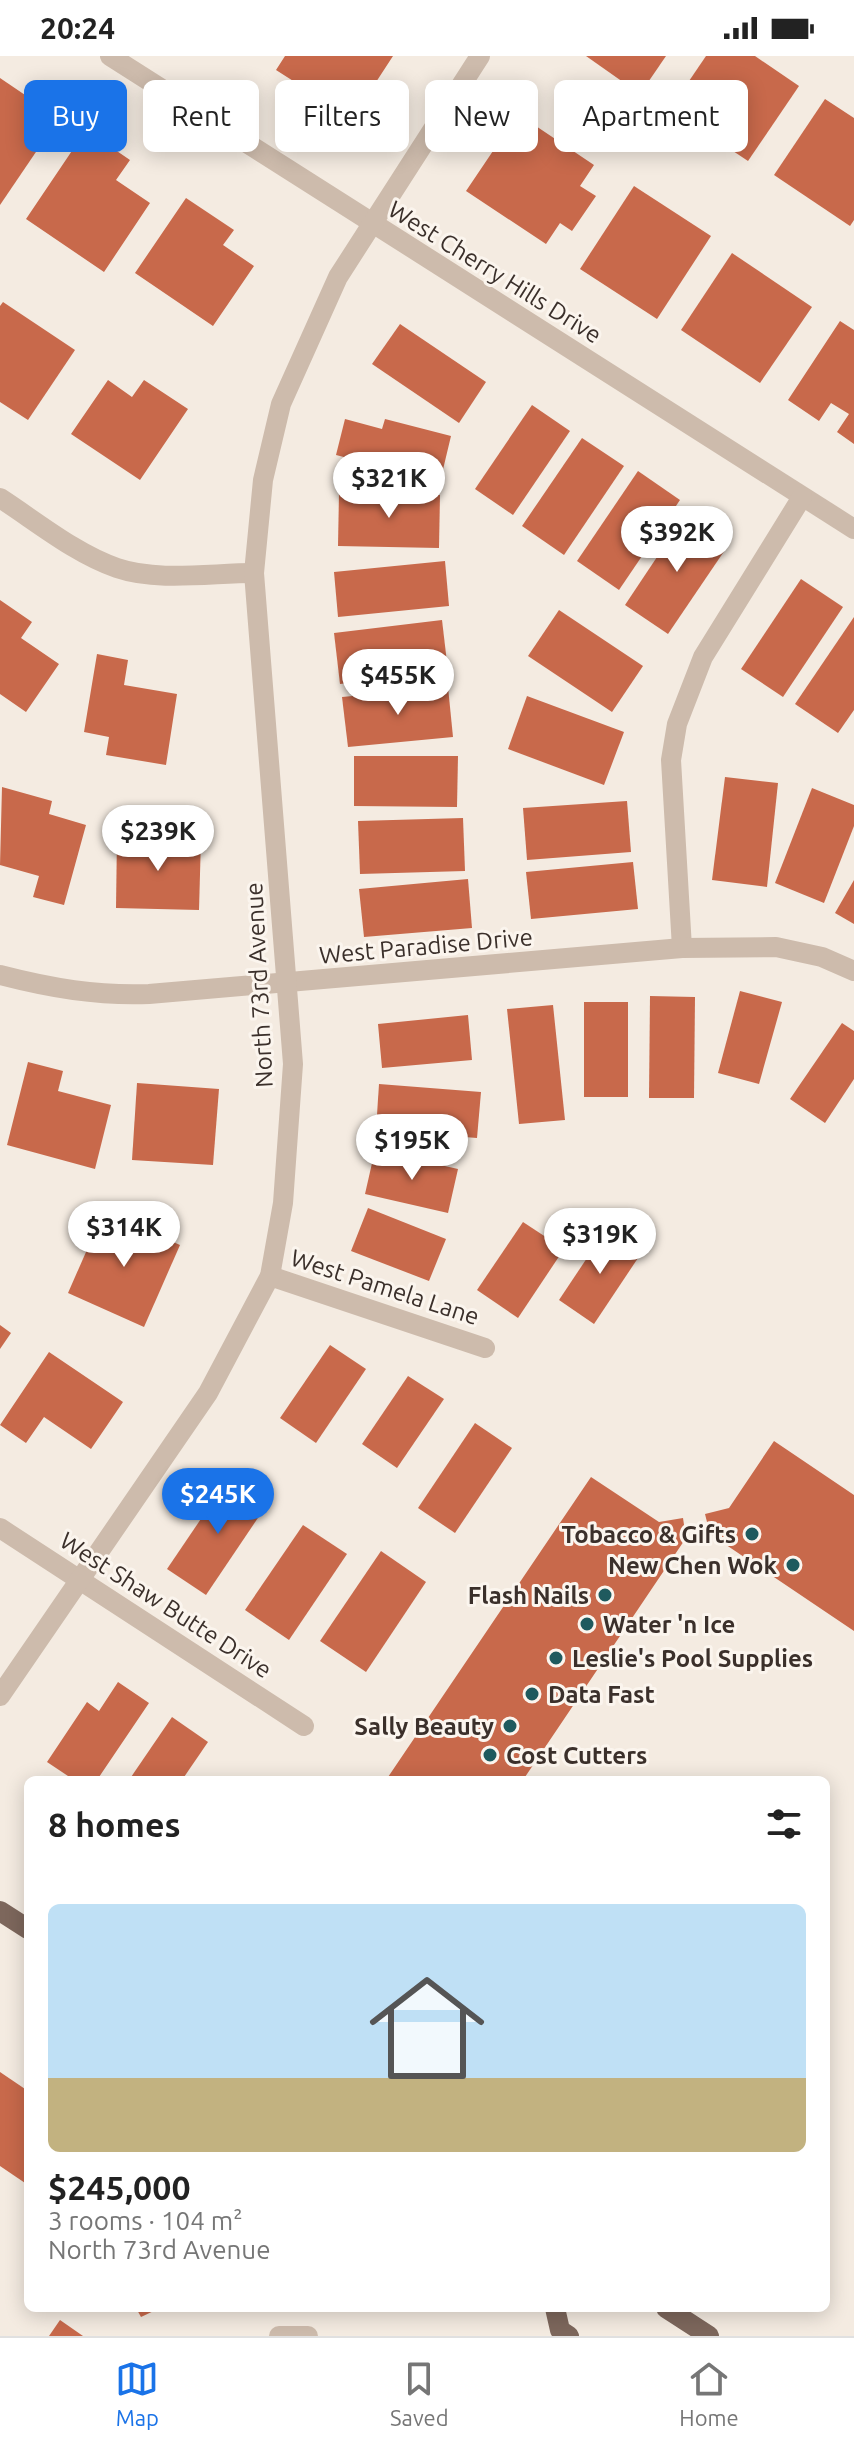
<!DOCTYPE html>
<html lang="en">
<head>
<meta charset="utf-8">
<style>
	:root { --surface:#fff; --page:#f2f2f2; --text:#222; --muted:#767676; --line:#e0e0e0; --accent:#1a73e8 }
	body { margin:0; font-family:Ubuntu,sans-serif; background:var(--page); color:var(--text); height:100vh; display:flex; flex-direction:column; font-size:30px; white-space:nowrap }
	* { box-sizing:border-box; margin:0 }
	p { font-size:26px; color:var(--muted) }
	.icon { flex:none; width:44px; height:44px; fill:none; stroke:currentColor; stroke-width:2; stroke-linecap:round; stroke-linejoin:round }
	.map { position:relative; flex:1; overflow:hidden }
	.details { position:absolute; left:24px; top:1720px; width:806px; height:536px; display:flex; flex-direction:column; background:var(--surface); border-radius:12px; box-shadow:0 4px 20px #0003 }
	.details>* { flex:none }
	.guide { position:absolute; left:24px; top:24px; width:806px; height:72px; display:flex; gap:16px }
	.price { position:absolute; translate:-50% -68px; padding:0 18px; border-radius:28px; background:#fff; color:#222; font-size:26px; line-height:52px; filter:drop-shadow(0 2px 4px #0008) }
	.price::after { content:''; position:absolute; left:50%; top:48px; width:24px; height:18px; margin-left:-12px; background:inherit; clip-path:polygon(0 0,100% 0,50% 100%) }
	.price.selected { background:var(--accent); color:#fff }
	ul { padding:0; list-style:none }
	li { display:grid; align-content:center; gap:16px; height:424px; padding:0 24px }
	li+li { border-top:2px solid var(--line) }
	li span { display:grid; place-items:center; height:248px; border-radius:12px; color:#555 }
	li>.icon { margin-inline-start:auto }
	span .icon { width:144px; height:144px; fill:#fffc; stroke-width:1 }
	li b { font-size:34px }
	h2 { display:flex; justify-content:space-between; align-items:center; height:96px; padding:0 24px; font-size:34px }
	.tag { padding:0 28px; border-radius:12px; background:var(--surface); box-shadow:0 4px 20px #0003; font-size:28px; line-height:72px }
	.tag.selected { background:var(--accent); color:#fff }
	.status { display:flex; justify-content:space-between; align-items:center; height:56px; padding:0 40px; background:var(--surface); direction:ltr }
	.status svg { height:22px; fill:currentColor }
	.dock { display:flex; justify-content:space-around; align-items:center; height:112px; border-top:2px solid var(--line); background:var(--surface); font-size:22px; color:var(--muted) }
	.dock a { display:grid; justify-items:center; gap:4px }
	.dock .selected { color:var(--accent) }
	.map>svg:first-child { display:block }
	.building { fill:#c8694b }
	.lines { fill:none; stroke-linecap:round; stroke-linejoin:round }
	.minor { stroke:#cdbbac; stroke-width:20 }
	.major { stroke:#7d675c; stroke-width:20 }
	.poi-dot { fill:#1f5a5e; stroke:#fbf5ee; stroke-width:3 }
	.labels { text-anchor:middle; dominant-baseline:central; stroke-width:6; stroke-linejoin:round; paint-order:stroke }
	.street-label { font-size:24px; fill:#3b302b; stroke:#fbf5ee }
	.poi-label { font-size:24px; font-weight:bold; fill:#3b302b; stroke:#fbf5ee; text-anchor:end }
</style>
</head>
<body>
<div class="status"><b>20:24</b><svg viewBox="0 0 49 12"><path d="M0 12V9h3v3zM5 12V6h3v6zM10 12V3h3v9zM15 12V0h3v12zM26 1h20v11H26zM47 4h2v5h-2z"/></svg></div>
<div class="map">
<svg width="854" height="2280" viewBox="0 0 854 2280">
	<rect width="100%" height="100%" fill="#f4ebe1"/>
	<g class="building">
		<polygon points="285,0 393,0 365,43 336,25 323,44 276,14"/>
		<polygon points="586,0 666,0 640,38"/>
		<polygon points="706,0 755,0 799,30 748,105 670,53"/>
		<polygon points="0,22 59,62 0,149"/>
		<polygon points="825,43 854,62 854,164 850,170 774,119"/>
		<polygon points="518,58 594,109 580,130 596,140 572,175 560,167 546,188 466,135"/>
		<polygon points="86,74 130,104 116,124 150,147 104,216 26,163"/>
		<polygon points="634,130 711,180 657,263 580,213"/>
		<polygon points="186,142 234,174 223,189 254,210 213,270 135,217"/>
		<polygon points="732,197 812,251 760,327 681,274"/>
		<polygon points="3,246 75,294 28,364 0,346 0,250"/>
		<polygon points="840,265 854,274 854,388 837,376 849,358 831,347 819,365 788,344"/>
		<polygon points="400,268 486,326 459,367 372,308"/>
		<polygon points="108,324 132,341 144,324 188,353 140,424 71,378"/>
		<polygon points="532,349 570,375 513,459 475,433"/>
		<polygon points="345,363 382,373 385,363 451,380 440,426 336,399"/>
		<polygon points="582,382 624,410 564,499 522,470"/>
		<polygon points="638,415 680,444 619,534 577,505"/>
		<polygon points="339,437 440,439 439,492 338,490"/>
		<polygon points="685,459 729,488 668,578 625,549"/>
		<polygon points="445,505 449,550 338,561 334,516"/>
		<polygon points="801,523 843,551 783,641 741,613"/>
		<polygon points="0,544 32,566 21,582 59,608 26,656 0,638"/>
		<polygon points="559,554 643,610 612,656 528,600"/>
		<polygon points="854,561 854,654 838,677 795,648"/>
		<polygon points="442,564 448,615 340,628 334,577"/>
		<polygon points="97,598 128,604 124,629 177,638 166,709 106,699 109,681 84,676"/>
		<polygon points="448,631 453,681 348,691 342,641"/>
		<polygon points="527,640 624,676 604,729 508,693"/>
		<polygon points="354,700 458,700 457,751 354,750"/>
		<polygon points="725,721 778,727 767,831 712,824"/>
		<polygon points="2,731 52,745 49,758 86,769 64,849 33,841 39,820 0,809"/>
		<polygon points="812,732 854,749 854,770 824,847 775,827"/>
		<polygon points="627,745 631,796 527,804 523,752"/>
		<polygon points="463,762 465,815 360,818 358,765"/>
		<polygon points="117,780 201,782 199,854 116,852"/>
		<polygon points="633,806 638,853 531,863 526,816"/>
		<polygon points="468,823 472,872 364,881 359,833"/>
		<polygon points="854,824 854,868 835,857"/>
		<polygon points="740,935 782,946 759,1028 718,1017"/>
		<polygon points="650,940 695,941 694,1042 649,1042"/>
		<rect x="584" y="946" width="44" height="95"/>
		<polygon points="553,949 565,1064 519,1068 507,953"/>
		<polygon points="468,959 472,1004 382,1012 378,968"/>
		<polygon points="842,967 854,975 854,1023 825,1067 790,1043"/>
		<polygon points="28,1006 63,1015 58,1035 111,1049 95,1113 7,1089"/>
		<polygon points="137,1027 219,1033 213,1109 132,1104"/>
		<polygon points="379,1028 481,1036 477,1082 376,1074"/>
		<polygon points="375,1094 458,1113 448,1157 365,1138"/>
		<polygon points="368,1152 446,1183 429,1225 351,1195"/>
		<polygon points="104,1155 180,1189 144,1271 68,1237"/>
		<polygon points="523,1166 564,1193 518,1262 477,1234"/>
		<polygon points="607,1172 642,1196 594,1268 559,1244"/>
		<polygon points="0,1269 11,1277 0,1293"/>
		<polygon points="330,1289 366,1313 316,1387 280,1362"/>
		<polygon points="49,1296 123,1346 91,1393 44,1361 26,1387 0,1369"/>
		<polygon points="408,1320 444,1343 397,1412 362,1388"/>
		<polygon points="475,1367 512,1392 455,1477 418,1452"/>
		<polygon points="774,1385 854,1439 854,1575 710,1478 705,1458 729,1452"/>
		<polygon points="230,1420 268,1447 206,1539 167,1513"/>
		<polygon points="591,1421 659,1466 683,1462 686,1482 523,1724 386,1724"/>
		<polygon points="303,1469 347,1498 289,1584 245,1554"/>
		<polygon points="381,1495 426,1526 366,1616 320,1585"/>
		<polygon points="118,1626 149,1647 97,1724 74,1724 47,1706 87,1646 99,1655"/>
		<polygon points="172,1661 208,1686 182,1724 129,1724"/>
		<polygon points="0,2016 28,2035 28,2129 0,2110"/>
		<polygon points="136,2252 160,2252 141,2261"/>
		<polygon points="60,2264 83,2280 49,2280"/>
	</g>
	<g class="lines">
		<g class="minor">
			<polyline points="110,0 854,473"/>
			<path d="M0 442C37 466 76 498 117 512 158 526 211 517 254 517"/>
			<polyline points="682,892 671,704 677,668 703,601 802,441"/>
			<path d="M0 919C50 932 97 940 149 938L682 892 776 891 822 901 854 915"/>
			<polyline points="270,1220 485,1292"/>
			<polyline points="0,1472 304,1670"/>
			<polyline points="0,1640 208,1337 270,1220 283,1147 293,1008 254,517 263,424 281,348 338,221 480,0"/>
			<polyline points="279,2280 308,2280"/>
		</g>
		<g class="major">
			<polyline points="0,1855 28,1873"/>
			<polyline points="555,2252 560,2274 569,2280"/>
			<polyline points="666,2252 709,2280"/>
		</g>
	</g>
	<g class="poi-dot">
		<circle cx="752" cy="1478" r="8"/>
		<circle cx="793" cy="1509" r="8"/>
		<circle cx="605" cy="1539" r="8"/>
		<circle cx="587" cy="1568" r="8"/>
		<circle cx="556" cy="1602" r="8"/>
		<circle cx="532" cy="1638" r="8"/>
		<circle cx="510" cy="1670" r="8"/>
		<circle cx="490" cy="1699" r="8"/>
	</g>
	<g class="labels">
		<g class="street-label">
			<text transform="translate(495 216) rotate(32)">West Cherry Hills Drive</text>
			<text transform="translate(426 890) rotate(-5)">West Paradise Drive</text>
			<text transform="translate(259 929) rotate(-93)">North 73rd Avenue</text>
			<text transform="translate(385 1231) rotate(18)">West Pamela Lane</text>
			<text transform="translate(166 1549) rotate(33)">West Shaw Butte Drive</text>
		</g>
		<g class="poi-label">
			<text x="736" y="1478">Tobacco &amp; Gifts</text>
			<text x="777" y="1509">New Chen Wok</text>
			<text x="589" y="1539">Flash Nails</text>
			<text x="603" y="1568" text-anchor="start">Water 'n Ice</text>
			<text x="572" y="1602" text-anchor="start">Leslie's Pool Supplies</text>
			<text x="548" y="1638" text-anchor="start">Data Fast</text>
			<text x="494" y="1670">Sally Beauty</text>
			<text x="506" y="1699" text-anchor="start">Cost Cutters</text>
		</g>
	</g>
</svg>
<b class="price" style="left:389px;top:464px">$321K</b>
<b class="price" style="left:677px;top:518px">$392K</b>
<b class="price" style="left:398px;top:661px">$455K</b>
<b class="price" style="left:158px;top:817px">$239K</b>
<b class="price" style="left:412px;top:1126px">$195K</b>
<b class="price" style="left:124px;top:1213px">$314K</b>
<b class="price" style="left:600px;top:1220px">$319K</b>
<b class="price selected" style="left:218px;top:1480px">$245K</b>
<div class="guide">
<a class="tag selected">Buy</a>
<a class="tag">Rent</a>
<a class="tag">Filters</a>
<a class="tag">New</a>
<a class="tag">Apartment</a>
</div>
<section class="details">
<h2>8 homes<svg class="icon" aria-label="filters" viewBox="0 0 24 24"><path d="M4 7h16M4 17h16"/><circle cx="9" cy="7" r="2"/><circle cx="15" cy="17" r="2"/></svg></h2>
<ul>
<li><span style="background:linear-gradient(#bfe0f5 70%,#c2b280 0)"><svg class="icon" aria-label="home" viewBox="0 0 24 24"><path d="M3 11l9-7 9 7M6 9v11h12V9"/></svg></span><div><b>$245,000</b><p>3 rooms · 104 m²</p><p>North 73rd Avenue</p></div></li>
</ul>
</section>
</div>
<nav class="dock">
<a class="selected"><svg class="icon" aria-label="map" viewBox="0 0 24 24"><path d="M3 6l6-2 6 2 6-2v14l-6 2-6-2-6 2zM9 4v14M15 6v14"/></svg>Map</a>
<a><svg class="icon" aria-label="saved" viewBox="0 0 24 24"><path d="M7 4h10v16l-5-4-5 4z"/></svg>Saved</a>
<a><svg class="icon" aria-label="home" viewBox="0 0 24 24"><path d="M3 11l9-7 9 7M6 9v11h12V9"/></svg>Home</a>
</nav>
</body>
</html>
